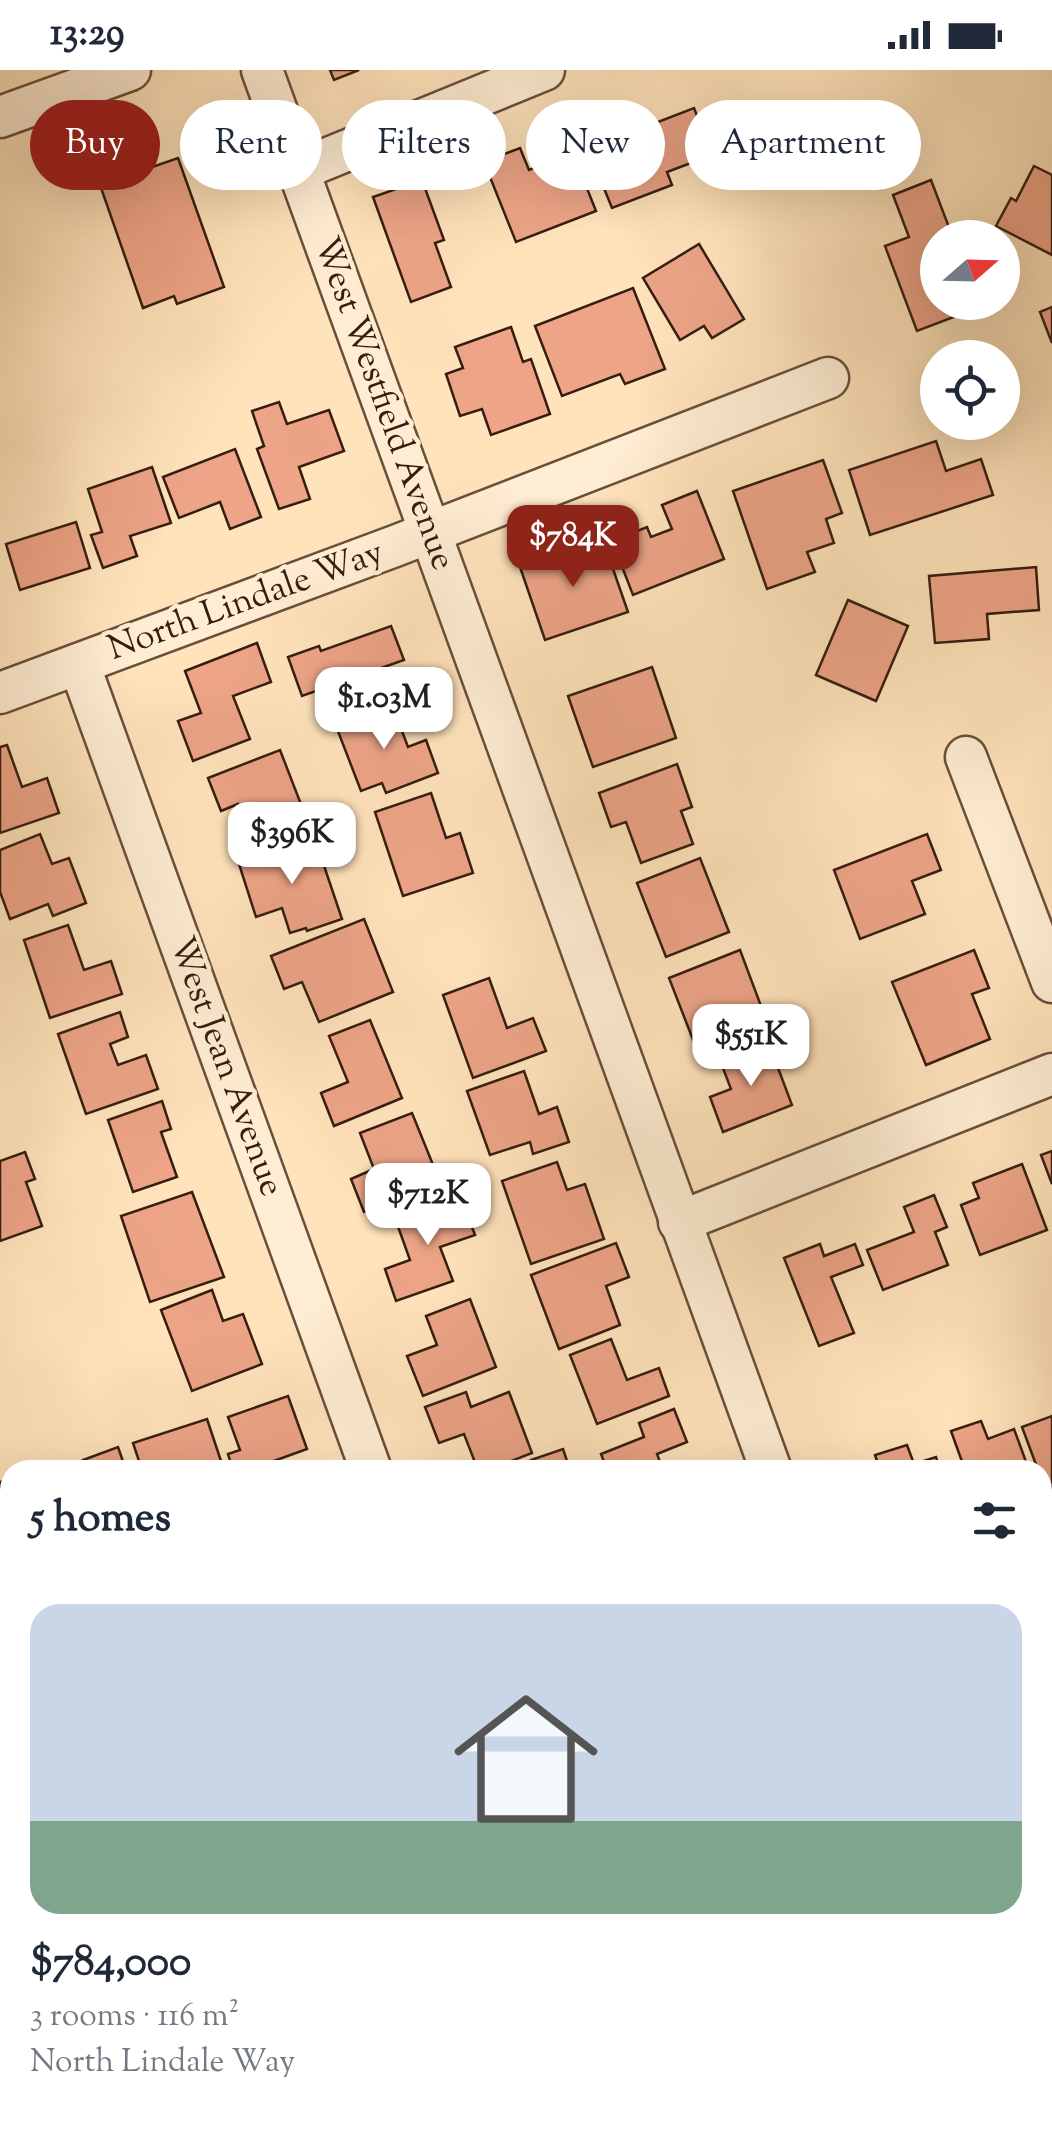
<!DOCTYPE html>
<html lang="en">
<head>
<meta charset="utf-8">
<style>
	:root { --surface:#fff; --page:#f6f6f7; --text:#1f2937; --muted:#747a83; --line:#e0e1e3; --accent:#8f2418 }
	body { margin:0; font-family:"Sorts Mill Goudy",serif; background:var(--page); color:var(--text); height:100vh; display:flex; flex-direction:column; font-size:38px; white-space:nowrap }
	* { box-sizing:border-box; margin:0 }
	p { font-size:32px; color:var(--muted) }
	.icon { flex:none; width:55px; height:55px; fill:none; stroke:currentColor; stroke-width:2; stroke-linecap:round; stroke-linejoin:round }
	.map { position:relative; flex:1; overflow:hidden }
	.details { position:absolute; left:0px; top:1390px; width:1052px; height:672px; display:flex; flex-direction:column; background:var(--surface); border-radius:30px 30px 0 0; box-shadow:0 10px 40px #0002 }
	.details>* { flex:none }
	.top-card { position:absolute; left:30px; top:30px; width:992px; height:90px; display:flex; gap:20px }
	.needle { width:65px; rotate:70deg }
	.fabs { position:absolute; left:920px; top:150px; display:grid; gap:20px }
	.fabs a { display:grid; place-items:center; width:100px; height:100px; border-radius:50%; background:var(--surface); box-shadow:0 10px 40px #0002; font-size:50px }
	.price { position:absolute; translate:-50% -85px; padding:0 22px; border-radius:20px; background:#fff; color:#222; font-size:32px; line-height:65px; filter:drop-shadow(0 2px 5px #0008) }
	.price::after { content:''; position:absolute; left:50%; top:60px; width:30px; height:22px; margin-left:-15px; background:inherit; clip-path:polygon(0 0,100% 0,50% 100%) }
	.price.on { background:var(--accent); color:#fff }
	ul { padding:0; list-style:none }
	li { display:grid; align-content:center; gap:20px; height:530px; padding:0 30px }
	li+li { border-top:2px solid var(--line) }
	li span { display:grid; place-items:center; height:310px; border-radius:30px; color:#555 }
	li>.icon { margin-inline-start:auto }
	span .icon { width:180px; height:180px; fill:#fffc; stroke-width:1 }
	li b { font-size:42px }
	h2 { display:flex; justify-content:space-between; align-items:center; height:120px; padding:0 30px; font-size:42px }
	.pill { padding:0 35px; border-radius:45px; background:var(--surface); box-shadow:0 10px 40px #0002; font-size:35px; line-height:90px }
	.pill.on { background:var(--accent); color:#fff }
	.status { display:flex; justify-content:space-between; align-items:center; height:70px; padding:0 50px; background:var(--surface); direction:ltr }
	.status svg { height:28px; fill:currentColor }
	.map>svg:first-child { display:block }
	.building { fill:#eda487; stroke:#361d11; stroke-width:2.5 }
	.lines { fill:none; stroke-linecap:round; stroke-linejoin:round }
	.minor-casing { stroke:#684e3c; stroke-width:45 }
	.minor { stroke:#ffedd3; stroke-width:40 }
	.labels { text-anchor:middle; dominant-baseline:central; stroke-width:9; stroke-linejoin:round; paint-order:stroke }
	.street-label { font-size:35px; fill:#361d11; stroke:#ffedd3 }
</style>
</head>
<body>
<div class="status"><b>13:29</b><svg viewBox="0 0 49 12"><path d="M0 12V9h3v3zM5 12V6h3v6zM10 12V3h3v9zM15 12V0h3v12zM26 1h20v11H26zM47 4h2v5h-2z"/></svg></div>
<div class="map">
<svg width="1052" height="2061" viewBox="0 0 1052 2061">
	<rect width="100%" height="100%" fill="#ffe3bb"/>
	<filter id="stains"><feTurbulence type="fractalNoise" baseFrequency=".002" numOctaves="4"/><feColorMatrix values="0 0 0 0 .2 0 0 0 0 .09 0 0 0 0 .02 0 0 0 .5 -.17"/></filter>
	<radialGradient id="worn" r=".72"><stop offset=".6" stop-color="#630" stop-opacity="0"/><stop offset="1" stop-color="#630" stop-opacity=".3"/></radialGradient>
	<g class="building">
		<polygon points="330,0 359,0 334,10"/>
		<polygon points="694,38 712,85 667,102 672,115 612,138 588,79"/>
		<polygon points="520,78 529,100 573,83 596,141 516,172 484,92"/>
		<polygon points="178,88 224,217 177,234 174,226 143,238 100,115"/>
		<polygon points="1034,96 1052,105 1052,185 996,156 1011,128 1016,131"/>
		<polygon points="422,110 444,170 435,173 451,217 411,232 373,127"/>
		<polygon points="931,110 953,168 938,168 938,232 978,232 980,237 917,261 885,176 909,167 893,125"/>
		<polygon points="699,174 744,249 712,268 704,256 680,270 643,208"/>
		<polygon points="633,218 665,299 625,314 620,304 562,326 535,256"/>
		<polygon points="1052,237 1052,273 1040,242"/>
		<polygon points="511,257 523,292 531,289 550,344 491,365 482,339 460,346 446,304 463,298 455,277"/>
		<polygon points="279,332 287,354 329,340 344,381 299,397 310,429 279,439 257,379 264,376 252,341"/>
		<polygon points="936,371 946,401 981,389 993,425 870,465 849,400"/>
		<polygon points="235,379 261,447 230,459 220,432 179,448 163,407"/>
		<polygon points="823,390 842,443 826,449 834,473 807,482 815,502 767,519 733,421"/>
		<polygon points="152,397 171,453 130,466 137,486 103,498 91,465 102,462 88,419"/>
		<polygon points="697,421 724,489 633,525 612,471 647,457 651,467 672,459 662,435"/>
		<polygon points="76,452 90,498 20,520 6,474"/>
		<polygon points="604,473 628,542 545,570 519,494 556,481 559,489"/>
		<polygon points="1036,497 1039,540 987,544 989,569 935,573 929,506"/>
		<polygon points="848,530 908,556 876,631 816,605"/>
		<polygon points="391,556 404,590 302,626 288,587 319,576 321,581"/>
		<polygon points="257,573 271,612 233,626 250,669 193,691 178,651 201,643 185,601"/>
		<polygon points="652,597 676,668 593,697 568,626"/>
		<polygon points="392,635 408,677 426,670 438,703 386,723 382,713 361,721 336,656"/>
		<polygon points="7,675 22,717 47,708 59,743 0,763 0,677"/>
		<polygon points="280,680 309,755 255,776 238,734 221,741 208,708"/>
		<polygon points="677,694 692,737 681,741 693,774 641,793 626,752 611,757 599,723"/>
		<polygon points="431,723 446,768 460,763 473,803 403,826 375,742"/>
		<polygon points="40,764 52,794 69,788 86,833 53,846 48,834 10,849 0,822 0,780"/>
		<polygon points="927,764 941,800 912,811 925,844 860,869 834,800"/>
		<polygon points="315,769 342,849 307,861 306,858 290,863 282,838 256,847 239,794"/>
		<polygon points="700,788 729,862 666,887 637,813"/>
		<polygon points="364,849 393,922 319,952 302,912 284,919 271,886"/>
		<polygon points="68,855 84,900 111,891 122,924 50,948 24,870"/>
		<polygon points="740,880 767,952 697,980 669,908"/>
		<polygon points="974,880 989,918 972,924 990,969 926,995 892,912"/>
		<polygon points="489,908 507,958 533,948 546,981 473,1008 443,925"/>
		<polygon points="120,942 128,967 110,974 118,995 146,985 158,1019 86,1044 58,964"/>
		<polygon points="370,950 402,1028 334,1056 321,1023 348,1012 329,966"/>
		<polygon points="769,974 792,1035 723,1062 710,1027 731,1019 721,993"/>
		<polygon points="524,1001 539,1044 557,1037 569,1072 533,1084 530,1072 490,1085 467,1021"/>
		<polygon points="162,1031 171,1059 161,1062 177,1107 133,1122 108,1050"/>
		<polygon points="412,1043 440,1112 364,1142 351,1109 374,1099 360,1063"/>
		<polygon points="1052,1081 1052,1114 1041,1085"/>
		<polygon points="25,1082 35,1109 26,1112 42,1156 0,1171 0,1091"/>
		<polygon points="557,1092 567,1120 585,1114 604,1169 531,1194 502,1111"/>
		<polygon points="1022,1094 1047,1160 980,1185 961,1135 979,1128 973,1113"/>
		<polygon points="192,1122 224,1207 150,1232 121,1146"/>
		<polygon points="934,1125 947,1157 935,1162 948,1195 883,1220 867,1180 914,1162 904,1137"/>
		<polygon points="461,1128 475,1165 440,1177 453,1211 396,1231 385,1199 410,1190 396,1151"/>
		<polygon points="616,1173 629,1207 606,1216 620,1255 559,1279 531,1205"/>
		<polygon points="820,1174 824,1186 855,1174 863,1195 831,1207 854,1263 819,1276 784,1188"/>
		<polygon points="212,1220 223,1251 243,1244 262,1294 192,1321 161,1240"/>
		<polygon points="470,1229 496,1297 423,1326 407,1286 437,1275 426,1246"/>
		<polygon points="611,1269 627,1310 659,1298 669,1326 597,1354 570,1285"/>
		<polygon points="466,1322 471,1337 509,1322 532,1383 488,1400 478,1400 464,1364 439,1373 425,1337"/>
		<polygon points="288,1326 307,1379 271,1392 274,1400 233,1400 228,1384 240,1380 228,1347"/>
		<polygon points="674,1339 687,1372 657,1384 663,1400 607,1400 601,1384 644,1367 639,1353"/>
		<polygon points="1052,1346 1052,1422 1047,1423 1042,1400 1038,1400 1022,1357"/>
		<polygon points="207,1349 224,1400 142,1400 133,1373"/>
		<polygon points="981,1351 988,1369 1014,1359 1029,1400 965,1400 951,1361"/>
		<polygon points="907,1375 914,1394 936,1387 940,1400 880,1400 875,1385"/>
		<polygon points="118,1377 126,1400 87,1400 83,1390"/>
		<polygon points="563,1379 570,1400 519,1400 533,1395 531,1390"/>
		<polygon points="10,1409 10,1496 5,1497 0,1482 0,1412"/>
		<polygon points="1052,1602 1052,1650 1042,1654 1042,1605"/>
		<polygon points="10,1674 10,1710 0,1714 0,1678"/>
		<polygon points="0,1720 10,1746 10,1760 0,1764"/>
		<polygon points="10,1778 10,1861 0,1864 0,1781"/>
		<polygon points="1052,1815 1052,1906 1042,1880 1042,1819"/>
		<polygon points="72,2052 130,2052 133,2061 75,2061"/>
		<polygon points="301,2052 361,2052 361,2053 338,2061 304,2061"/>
		<polygon points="445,2052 537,2052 540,2061 448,2061"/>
	</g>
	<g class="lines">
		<g class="minor-casing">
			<g id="minor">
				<polyline points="262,0 771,1400"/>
				<polyline points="0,47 130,0"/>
				<polyline points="299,100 544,0"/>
				<polyline points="79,594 371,1400"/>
				<polyline points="0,623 395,476 828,308"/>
				<polyline points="966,687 1052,912"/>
				<polyline points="679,1152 1052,1004"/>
				<polyline points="1042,1507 1052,1504"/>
				<polyline points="1042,1999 1052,1996"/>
				<polyline points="215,2052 218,2061"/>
				<polyline points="607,2052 610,2061"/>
				<polyline points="1009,2052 1012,2061"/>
				<polyline points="875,2061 897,2052"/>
			</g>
		</g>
		<use href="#minor" class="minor"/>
	</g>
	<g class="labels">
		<g class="street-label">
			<text transform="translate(383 334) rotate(70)">West Westfield Avenue</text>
			<text transform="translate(246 532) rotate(-20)">North Lindale Way</text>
			<text transform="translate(225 997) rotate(70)">West Jean Avenue</text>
		</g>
	</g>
	<rect width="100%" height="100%" filter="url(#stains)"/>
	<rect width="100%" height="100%" fill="url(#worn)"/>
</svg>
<div class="fabs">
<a><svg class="needle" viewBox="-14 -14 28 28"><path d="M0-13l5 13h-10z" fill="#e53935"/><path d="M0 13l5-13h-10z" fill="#747a83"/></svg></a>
<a><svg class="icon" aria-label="locate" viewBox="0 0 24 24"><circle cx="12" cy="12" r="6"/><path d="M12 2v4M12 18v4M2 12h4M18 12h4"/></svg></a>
</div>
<b class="price on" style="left:573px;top:520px">$784K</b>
<b class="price" style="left:384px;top:682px">$1.03M</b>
<b class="price" style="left:292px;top:817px">$396K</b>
<b class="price" style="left:751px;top:1019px">$551K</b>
<b class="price" style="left:428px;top:1178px">$712K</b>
<div class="top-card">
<a class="pill on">Buy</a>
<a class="pill">Rent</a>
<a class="pill">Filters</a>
<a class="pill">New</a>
<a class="pill">Apartment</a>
</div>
<section class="details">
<h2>5 homes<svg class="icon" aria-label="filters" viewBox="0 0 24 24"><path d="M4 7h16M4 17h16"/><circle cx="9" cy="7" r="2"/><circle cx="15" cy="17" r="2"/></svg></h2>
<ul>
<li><span style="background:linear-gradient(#c9d6e8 70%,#7fa58c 0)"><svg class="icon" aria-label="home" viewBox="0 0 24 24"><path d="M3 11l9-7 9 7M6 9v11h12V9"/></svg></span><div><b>$784,000</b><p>3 rooms · 116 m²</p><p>North Lindale Way</p></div></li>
</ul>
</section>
</div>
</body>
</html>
